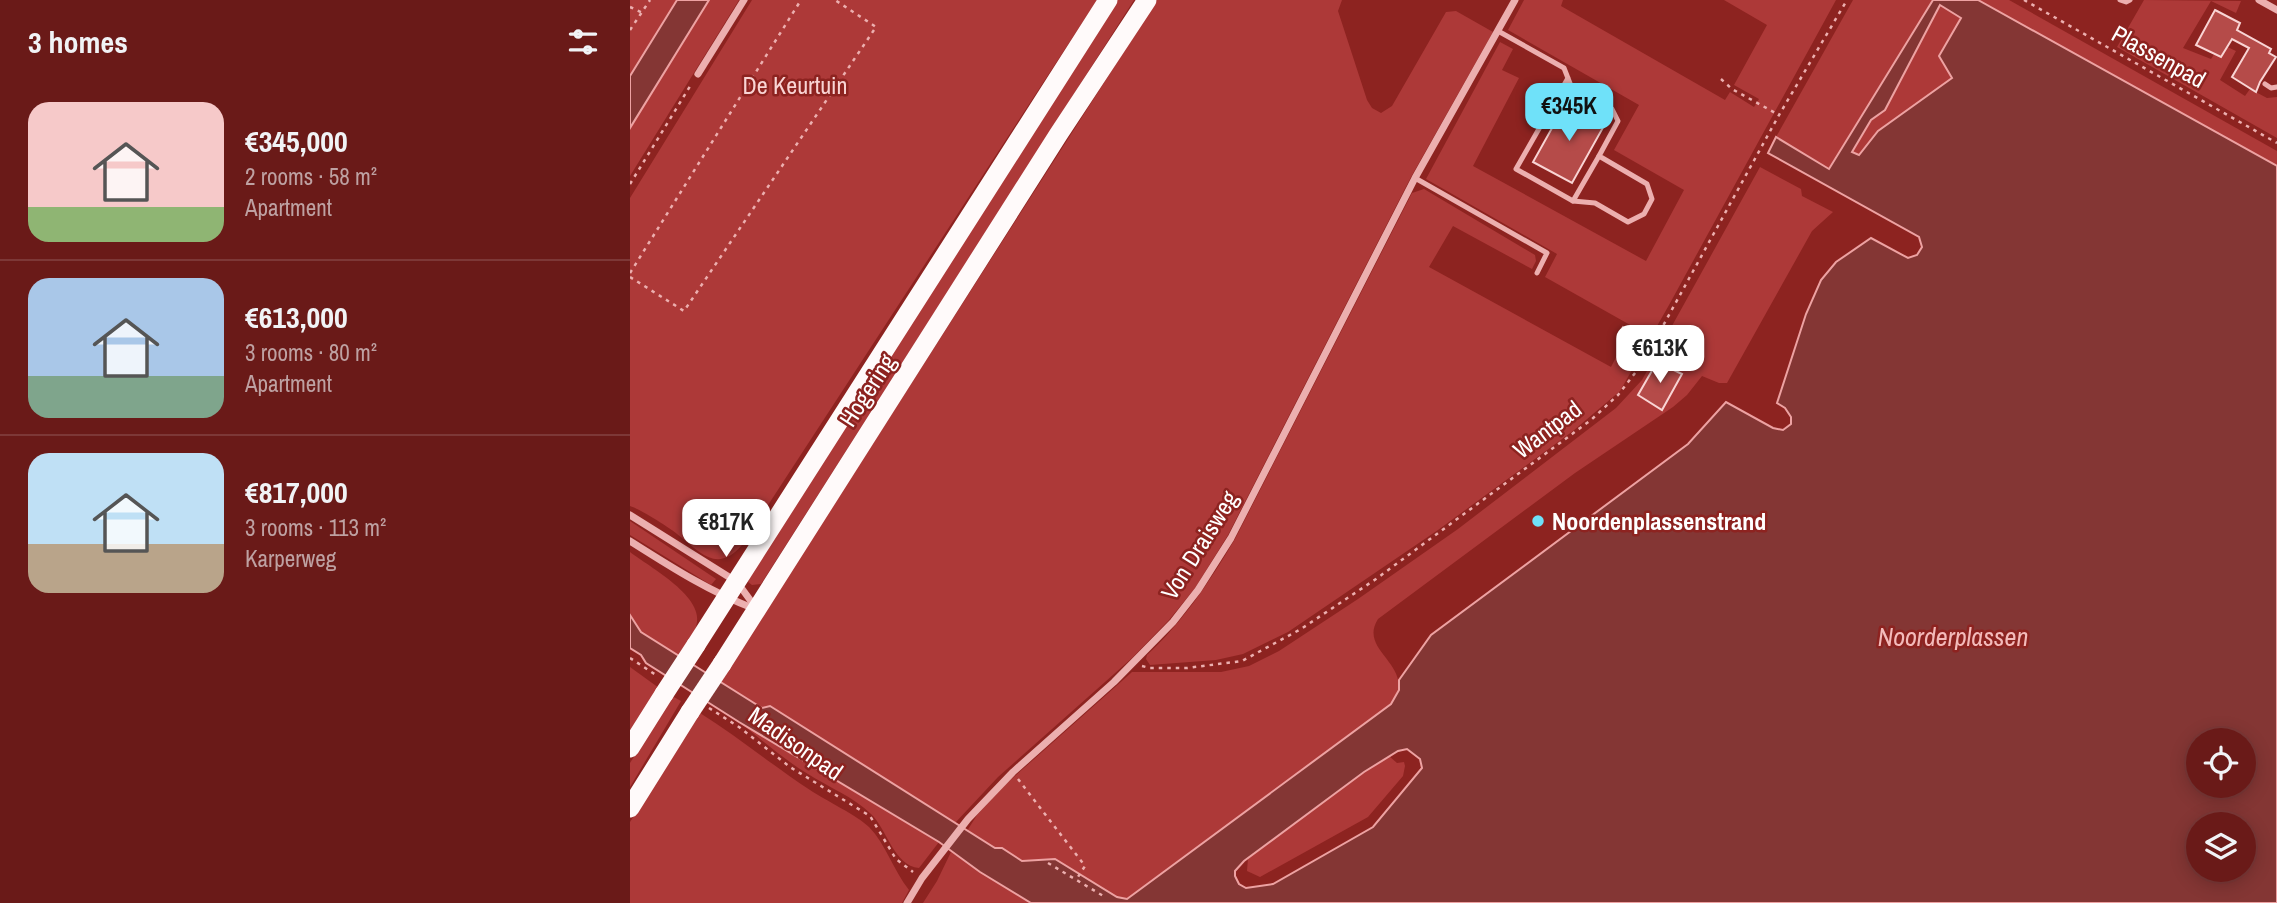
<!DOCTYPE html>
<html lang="en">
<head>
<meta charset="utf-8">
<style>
	:root { --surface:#6a1a18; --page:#722725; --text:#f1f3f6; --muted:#bea1a2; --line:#7d3837; --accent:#6fe1f9 }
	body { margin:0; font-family:"Archivo Narrow",sans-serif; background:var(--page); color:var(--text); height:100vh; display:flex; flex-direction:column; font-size:26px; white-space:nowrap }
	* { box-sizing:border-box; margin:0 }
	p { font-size:23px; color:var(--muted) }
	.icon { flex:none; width:38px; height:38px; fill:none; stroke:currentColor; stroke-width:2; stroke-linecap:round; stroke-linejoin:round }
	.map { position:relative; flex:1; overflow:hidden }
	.drawer { display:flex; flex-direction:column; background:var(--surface); width:630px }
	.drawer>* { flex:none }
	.fabs { position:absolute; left:1556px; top:728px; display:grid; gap:14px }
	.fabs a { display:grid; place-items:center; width:70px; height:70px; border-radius:50%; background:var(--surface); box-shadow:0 4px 18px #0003,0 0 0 2px var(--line); font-size:35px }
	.price { position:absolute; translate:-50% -60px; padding:0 16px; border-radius:14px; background:#fff; color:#222; font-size:23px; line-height:46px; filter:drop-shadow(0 2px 4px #0008) }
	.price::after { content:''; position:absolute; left:50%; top:42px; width:21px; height:16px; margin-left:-10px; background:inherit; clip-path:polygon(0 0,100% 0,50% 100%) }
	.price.selected { background:var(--accent); color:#111 }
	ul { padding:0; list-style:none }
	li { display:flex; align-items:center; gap:21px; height:175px; padding:0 28px }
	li+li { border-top:2px solid var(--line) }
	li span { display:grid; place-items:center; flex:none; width:196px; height:140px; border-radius:21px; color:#555 }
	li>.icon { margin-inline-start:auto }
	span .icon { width:84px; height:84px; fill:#fffc; stroke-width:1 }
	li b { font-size:30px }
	h2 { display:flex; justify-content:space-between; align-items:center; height:84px; padding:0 28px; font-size:30px }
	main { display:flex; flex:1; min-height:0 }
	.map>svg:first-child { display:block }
	.green { fill:#ad3938 }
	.water { fill:#843634; stroke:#eda2a2; stroke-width:2; fill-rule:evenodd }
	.building { fill:#b54b49; stroke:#f9d4d4; stroke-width:2 }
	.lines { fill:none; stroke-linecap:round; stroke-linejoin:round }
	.path { stroke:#ecafaf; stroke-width:2.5; stroke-dasharray:3.5 5; stroke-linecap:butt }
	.service { stroke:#ecafaf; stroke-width:5 }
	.minor { stroke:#ecafaf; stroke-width:7 }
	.trunk { stroke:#fffafa; stroke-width:19 }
	.trunk-bridge { stroke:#fffafa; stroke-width:19 }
	.poi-dot { fill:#6fe1f9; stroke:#8d2320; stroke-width:2.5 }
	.labels { text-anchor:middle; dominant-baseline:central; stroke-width:5; stroke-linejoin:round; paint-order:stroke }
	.street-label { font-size:24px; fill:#fff; stroke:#8d2320 }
	.park-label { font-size:24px; fill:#f9d4d4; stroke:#8d2320 }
	.poi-label { font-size:24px; font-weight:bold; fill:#fff; stroke:#8d2320; text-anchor:start }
	.water-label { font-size:26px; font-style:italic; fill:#f3bbba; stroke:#8d2320 }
</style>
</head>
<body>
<main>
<section class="drawer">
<h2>3 homes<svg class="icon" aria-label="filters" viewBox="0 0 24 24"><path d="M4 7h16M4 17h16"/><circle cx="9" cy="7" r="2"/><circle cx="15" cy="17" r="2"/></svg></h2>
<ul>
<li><span style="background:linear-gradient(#f6c9c9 75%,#8fb573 0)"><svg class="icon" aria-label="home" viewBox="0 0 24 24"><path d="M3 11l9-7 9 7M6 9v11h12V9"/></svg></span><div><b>€345,000</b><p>2 rooms · 58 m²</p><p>Apartment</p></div></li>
<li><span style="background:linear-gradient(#a9c7e8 70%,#7fa58c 0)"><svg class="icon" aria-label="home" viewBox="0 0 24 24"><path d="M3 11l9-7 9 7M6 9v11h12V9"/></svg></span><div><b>€613,000</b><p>3 rooms · 80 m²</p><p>Apartment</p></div></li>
<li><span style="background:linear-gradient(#bfe0f5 65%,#b9a48a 0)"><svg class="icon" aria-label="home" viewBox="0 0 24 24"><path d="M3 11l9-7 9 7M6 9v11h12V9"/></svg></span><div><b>€817,000</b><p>3 rooms · 113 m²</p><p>Karperweg</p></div></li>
</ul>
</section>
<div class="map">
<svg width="1647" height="903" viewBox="0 0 1647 903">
	<rect width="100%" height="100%" fill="#8d2320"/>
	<g class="green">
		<polygon points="0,0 46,0 0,74"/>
		<polygon points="78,0 109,0 0,176 0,127"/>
		<path d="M122 0H467L112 545C89 572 72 555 52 538 42 529 12 510 0 506V198Z"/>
		<polygon points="486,0 504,0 131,584 122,585 118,582 122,570"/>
		<polygon points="527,0 712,0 708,11 737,100 742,108 751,113 762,106 816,12 826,11 863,32 781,177 598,535 565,588 539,620 502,658 368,777 325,823 140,706 132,708 90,682"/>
		<path d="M894 0H933L931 6 1095 100 1100 92 1124 107 1129 99 1104 85 1137 25 1094 0H1206L1039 305 990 391 943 431 808 530 658 632 613 654 586 660 520 665 516 659 517 655C553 622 580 581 605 539L782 193 794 189 905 255 906 261 902 269 823 226 799 267 981 367 1002 326 915 277 927 254 796 179 870 42 883 49 872 70 889 78 843 166 1016 261 1054 190 984 150 1009 105 878 30Z"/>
		<polygon points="1223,0 1303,0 1199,170 1146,137"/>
		<polygon points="1348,0 1379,0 1647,151 1647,166"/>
		<polygon points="1514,0 1611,1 1606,13 1581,1 1553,48 1581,59 1591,44 1606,51 1590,80 1615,96 1620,89 1637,98 1647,97 1647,138 1487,47"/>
		<polygon points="1310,4 1331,17 1309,55 1322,78 1248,131 1229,156 1222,152 1241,120 1255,110"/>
		<path d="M1130 167 1171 189 1172 196 1203 212 1182 231 1097 383H1089L1072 376 1057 395 1043 407 945 473 748 619C727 652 788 665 762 704L497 899 487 897 425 859 392 861 372 848 365 849 337 831 347 815 376 784 502 672H591L619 666 649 651 728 599 828 529 986 408 1012 380Z"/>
		<polygon points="0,521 86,579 81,585 0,535"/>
		<path d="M0 552C19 567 77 597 66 627 63 637 55 647 49 656L10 632 0 615Z"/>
		<polygon points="0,667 29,688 0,734"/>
		<polygon points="42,696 51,701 0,787 0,763"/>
		<path d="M70 713C108 737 142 765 180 790 195 800 228 816 239 827 256 844 263 870 279 890L272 903H0V822Z"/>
		<path d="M109 722 309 842 289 868C264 866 257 829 241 814 224 797 198 787 178 774 153 759 132 740 109 722Z"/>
		<polygon points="759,756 767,763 774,762 775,766 773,776 738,817 630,877 617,871 618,858 734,772"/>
		<polygon points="321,852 401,903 293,903 307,881"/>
	</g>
	<g class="water">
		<polygon points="47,0 79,0 0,128 0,76"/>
		<path d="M1303 0H1348L1647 166V903H401L350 872 309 842 109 722 16 663 11 655 0 648V615L11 632 132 708 140 706 365 848H372L392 861 425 859 487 897 497 899 761 704 769 690V680L801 635 1058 444 1096 402 1143 428 1153 430 1161 424V417L1155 408 1147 403 1176 314 1191 280 1206 262 1241 238 1278 258 1287 255 1292 247 1289 237 1138 153 1146 137 1199 169ZM1310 5 1331 18 1309 56 1322 78 1248 131 1229 155 1222 152 1241 120 1255 110ZM1568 740H1614V786H1568ZM777 749 790 759 792 768 743 827 643 884 616 888 609 884 605 876V871L614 861 734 772 768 751ZM1568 824H1614V870H1568Z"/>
	</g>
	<g class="building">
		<polygon points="1585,10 1610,23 1607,30 1641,49 1639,53 1646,57 1630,82 1626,92 1602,77 1619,48 1602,39 1591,57 1566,45"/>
		<polygon points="936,103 975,124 942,183 903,162"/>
		<polygon points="1027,362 1052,374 1032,410 1008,395"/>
	</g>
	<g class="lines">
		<g class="path">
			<polyline points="1394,0 1647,143"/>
			<polyline points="0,7 13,13"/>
			<polyline points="0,30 20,0"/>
			<polyline points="1091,79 1102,89 1149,115"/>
			<polyline points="0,184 62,83"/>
			<polyline points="0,273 171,0"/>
			<polyline points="0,277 54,311 246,27 205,0"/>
			<polyline points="992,327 1024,342"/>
			<polyline points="0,658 26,675"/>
			<polyline points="512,666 520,668 557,668 612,661 671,629 746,579 961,420 988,395 1012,364 1149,115 1217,0"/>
			<polyline points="79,708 109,727 160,767 240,816 266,859 283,872"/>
			<polyline points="388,779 455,866 446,880"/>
			<polyline points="418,863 475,897"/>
		</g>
		<g class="service">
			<polyline points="1490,0 1496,2 1500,0"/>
			<polyline points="868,31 934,68 941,86 982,109 988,121 969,156 1017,184 1022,199 1014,214 998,222 965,203 943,201 886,169 938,78"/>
			<polyline points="1635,84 1641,88 1647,87"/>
			<polyline points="785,178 917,253 907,273"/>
			<polyline points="943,201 969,156"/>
		</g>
		<g class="minor">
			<polyline points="1629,0 1647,10"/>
			<polyline points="68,74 114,0"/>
			<polyline points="0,515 107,582 126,608"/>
			<path d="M0 541C41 567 80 592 125 609"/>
			<polyline points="277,903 292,878 338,819 383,772 484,682 543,622 568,590 601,538 785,178 885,0"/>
		</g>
		<g class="trunk">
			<polyline points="66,645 478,0"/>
			<polyline points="92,664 428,135 517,0"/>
			<polyline points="0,748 34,694"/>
			<polyline points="0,808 60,712"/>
		</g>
		<g class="trunk-bridge">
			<polyline points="34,694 66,645"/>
			<polyline points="60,712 92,664"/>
		</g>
	</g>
	<circle class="poi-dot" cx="908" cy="521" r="7"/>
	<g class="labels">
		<g class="street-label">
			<text transform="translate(1529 56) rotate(29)">Plassenpad</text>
			<text transform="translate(237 390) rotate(-57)">Hogering</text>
			<text transform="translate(917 429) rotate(-37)">Wantpad</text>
			<text transform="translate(569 545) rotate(-58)">Von Draisweg</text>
			<text transform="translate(166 743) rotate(35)">Madisonpad</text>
		</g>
		<g class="park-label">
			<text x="165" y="85">De Keurtuin</text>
		</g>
		<g class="poi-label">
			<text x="922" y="521">Noordenplassenstrand</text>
		</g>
		<g class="water-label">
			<text x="1323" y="636">Noorderplassen</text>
		</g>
	</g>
</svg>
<div class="fabs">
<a><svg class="icon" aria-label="locate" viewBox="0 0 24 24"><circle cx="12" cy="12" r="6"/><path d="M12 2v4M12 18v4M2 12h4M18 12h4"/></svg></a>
<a><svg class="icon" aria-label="layers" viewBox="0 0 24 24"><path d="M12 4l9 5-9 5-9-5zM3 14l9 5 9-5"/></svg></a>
</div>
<b class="price selected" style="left:939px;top:143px">€345K</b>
<b class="price" style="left:1030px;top:385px">€613K</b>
<b class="price" style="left:96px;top:559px">€817K</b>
</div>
</main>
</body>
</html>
